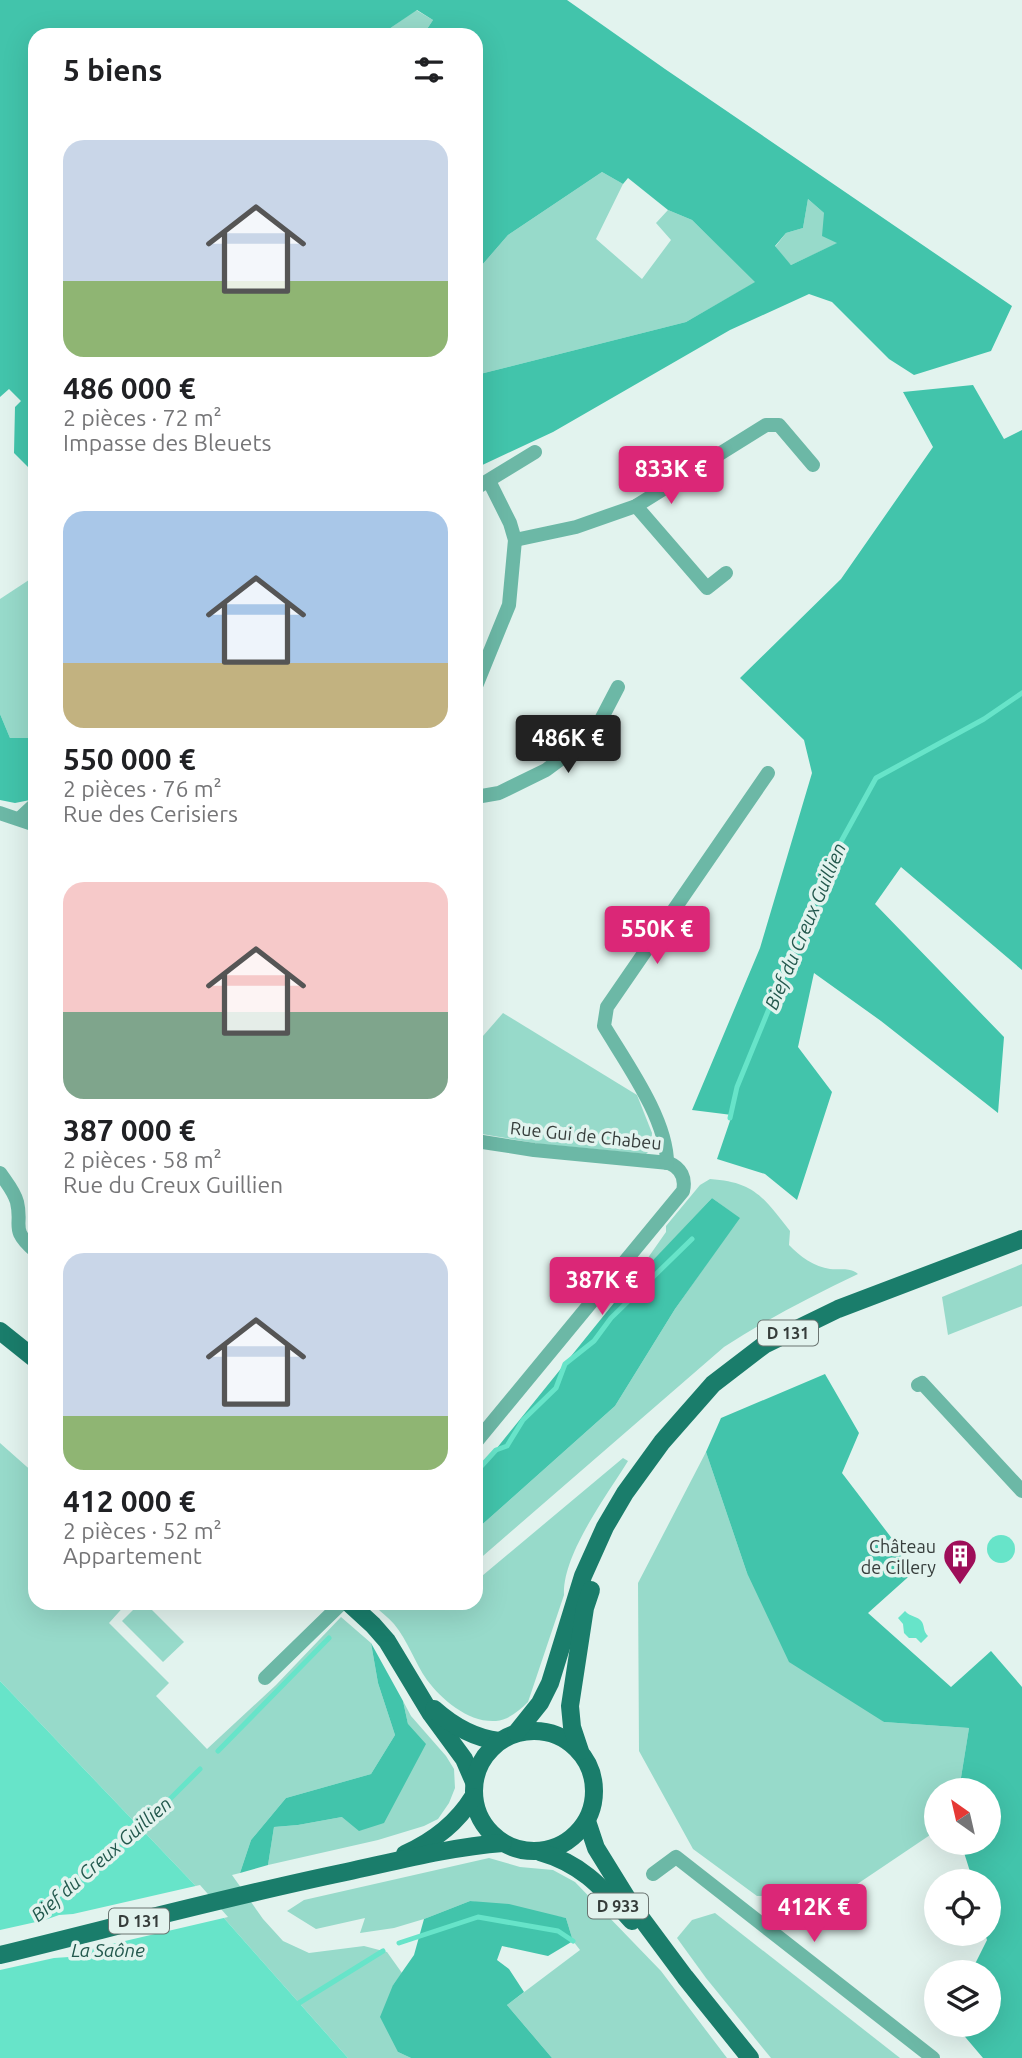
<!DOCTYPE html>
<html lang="fr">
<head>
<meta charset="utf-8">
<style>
	:root { --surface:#fff; --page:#f6f6f6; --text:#202124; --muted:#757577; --accent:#db2777 }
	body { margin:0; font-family:Ubuntu,sans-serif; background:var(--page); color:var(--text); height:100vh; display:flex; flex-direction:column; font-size:26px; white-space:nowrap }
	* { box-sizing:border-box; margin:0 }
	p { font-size:23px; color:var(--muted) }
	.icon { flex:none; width:38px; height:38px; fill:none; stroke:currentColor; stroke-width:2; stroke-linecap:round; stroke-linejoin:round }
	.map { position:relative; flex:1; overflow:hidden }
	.sheet { position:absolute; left:28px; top:28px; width:455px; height:1582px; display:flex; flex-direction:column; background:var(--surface); border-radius:21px; box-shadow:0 7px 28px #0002 }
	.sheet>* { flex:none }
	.needle { width:46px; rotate:326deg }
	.buttons { position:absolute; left:924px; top:1778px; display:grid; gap:14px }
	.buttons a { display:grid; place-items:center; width:77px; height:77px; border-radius:50%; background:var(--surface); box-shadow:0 7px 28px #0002; font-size:35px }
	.price { position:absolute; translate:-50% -60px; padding:0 16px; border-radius:7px; background:var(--accent); color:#fff; font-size:23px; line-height:46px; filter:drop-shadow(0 2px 4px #0008) }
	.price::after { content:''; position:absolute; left:50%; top:42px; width:21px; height:16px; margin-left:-10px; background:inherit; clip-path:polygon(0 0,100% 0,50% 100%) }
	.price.current { background:#222; color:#fff }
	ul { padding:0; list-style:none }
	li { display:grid; align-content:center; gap:14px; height:371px; padding:0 35px }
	li span { display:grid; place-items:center; height:217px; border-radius:21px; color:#555 }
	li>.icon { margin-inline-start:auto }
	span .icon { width:126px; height:126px; fill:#fffc; stroke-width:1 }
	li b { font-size:30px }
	h2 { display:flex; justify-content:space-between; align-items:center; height:84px; padding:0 35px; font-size:30px }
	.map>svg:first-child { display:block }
	.green { fill:#97daca }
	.forest { fill:#42c4ab; fill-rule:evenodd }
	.water { fill:#67e4c9 }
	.pier { fill:#e2f3ee }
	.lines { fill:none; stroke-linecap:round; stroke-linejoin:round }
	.stream { stroke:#67e4c9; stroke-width:5 }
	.minor { stroke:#6cb8a6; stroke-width:14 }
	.primary { stroke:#1a7d6b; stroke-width:18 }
	.labels { text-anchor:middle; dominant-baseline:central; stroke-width:7; stroke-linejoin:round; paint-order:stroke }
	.shield { fill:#e2f3ee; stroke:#6a7471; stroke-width:2 }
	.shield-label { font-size:16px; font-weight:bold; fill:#363d3b }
	.street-label { font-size:18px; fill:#363d3b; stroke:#e2f3ee }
	.poi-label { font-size:18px; fill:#363d3b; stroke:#e2f3ee; text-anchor:end }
	.water-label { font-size:19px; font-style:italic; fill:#23584d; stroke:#e2f3ee }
</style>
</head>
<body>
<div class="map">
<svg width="1022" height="2058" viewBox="0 0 1022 2058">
	<rect width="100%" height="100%" fill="#e2f3ee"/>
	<g class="green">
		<polygon points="416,10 433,20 423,35 384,35 389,29"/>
		<polygon points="602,172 623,184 596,239 642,279 671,240 656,223 668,210 692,220 756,282 686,322 476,375 476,272 508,235"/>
		<polygon points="808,199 824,213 838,243 791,265 775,247 786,233 803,228"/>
		<polygon points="35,576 35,735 30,738 10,738 0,714 0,599"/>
		<polygon points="503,1013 637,1095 652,1133 651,1149 646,1154 540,1144 476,1133 476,1044"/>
		<path d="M710 1179C755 1182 764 1198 790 1231L789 1245C799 1256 815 1267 830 1269 840 1270 850 1267 858 1274 812 1296 767 1319 724 1347L476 1562V1530L615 1406 675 1309 739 1218 712 1198 624 1292 666 1232V1226L700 1185Z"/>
		<polygon points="1022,1264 1022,1306 948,1335 942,1297"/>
		<polygon points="0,1443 35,1474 35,1603 127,1603 109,1623 169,1683 156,1696 207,1749 276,1685 341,1617 371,1643 378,1683 395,1735 371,1774 286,1798 251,1840 240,1873 232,1875 263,1919 283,1941 309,1953 364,1946 387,1952 402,1973 393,1985 398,2052 411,2058 348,2058 192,1882 0,1681"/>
		<polygon points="706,1452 747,1573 884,1722 969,1728 959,1790 936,1790 936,1831 838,1897 757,1896 693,1849 639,1751 638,1583"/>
		<path d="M623 1458 628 1461C607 1495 562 1555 564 1595L528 1702C519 1711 508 1720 496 1721 469 1723 442 1700 427 1680 415 1663 408 1641 394 1624 388 1617 380 1611 373 1605L375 1603H447L452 1606 453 1603H476V1581Z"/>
		<polygon points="140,1603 145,1603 184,1642 163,1662 122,1621"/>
		<polygon points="403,1701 411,1716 446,1756 454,1769 455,1788 449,1803 438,1819 424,1826 378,1840 268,1865 274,1827 298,1825 342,1817 408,1724"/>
		<polygon points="489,1858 520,1867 553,1870 575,1882 661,1971 727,2058 552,2058 507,2005 580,1950 573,1941 566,1918 470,1901 424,1919 394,1928 360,1933 365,1918 316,1929 287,1911 304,1900"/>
		<polygon points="715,1913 900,2058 771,2058 706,1978 677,1938 692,1920"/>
	</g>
	<g class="forest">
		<path d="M0 0H567L665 69 1012 306 991 351 914 375 889 359 832 302 809 294 730 330 553 432 476 468V375L686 322 755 282 692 220 668 210 628 178 623 184 602 172 508 235 476 272V35H423L433 20 417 10 389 29 384 35H35V466L30 469 14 453 15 407 21 401 9 389 0 397ZM808 199 824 213 822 236 837 243 791 265 775 246 786 233 803 228Z"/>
		<polygon points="973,385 1004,439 1022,430 1022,970 901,867 875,904 1004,1037 998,1113 881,1021 814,973 798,1047 832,1092 797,1200 765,1174 717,1159 732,1115 692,1110 760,948 812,773 804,740 740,678 841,579 933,447 903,392"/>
		<polygon points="0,714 10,738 30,738 35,735 35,799 15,803 0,800"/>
		<polygon points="712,1198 740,1218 675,1309 615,1406 476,1530 476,1474 622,1293"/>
		<polygon points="825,1374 859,1433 842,1473 916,1570 868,1613 951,1687 991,1651 1022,1687 1022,2058 983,2058 955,2025 989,2025 989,1972 971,1972 987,1940 985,1934 989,1934 989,1881 973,1881 961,1843 989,1843 989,1790 959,1790 969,1728 884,1722 789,1662 747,1573 706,1452 721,1418"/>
		<polygon points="371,1643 403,1701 408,1724 426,1744 384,1823 359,1831 342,1817 298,1825 274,1827 268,1865 240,1873 251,1840 286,1798 371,1774 395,1735 378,1683"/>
		<polygon points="470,1901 509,1904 566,1918 573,1941 548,1956 502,1946 497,1960 509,1969 524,1992 507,2005 552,2058 411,2058 398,2052 380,2017 393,1985 414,1955 424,1919"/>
	</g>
	<g class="water">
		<circle cx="1001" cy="1549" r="14"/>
		<path d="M905 1611C910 1617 918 1616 922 1622 925 1628 923 1631 928 1636L921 1643 916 1638H909L904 1633 903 1624 898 1618Z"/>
		<polygon points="0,1681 192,1882 348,2058 0,2058"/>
	</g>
	<polygon class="pier" points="200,1885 228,1917 82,1951 69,1957 54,1958 0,1970 0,1930 45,1920 59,1915 73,1914"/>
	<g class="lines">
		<g class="stream">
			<polyline points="730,1118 737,1087 827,867 876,778 984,719 1022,693"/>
			<polyline points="476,1472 496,1450 507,1446 523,1420 556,1388 565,1364 594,1341 611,1318 692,1239"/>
			<polyline points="218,1751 329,1638"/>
			<polyline points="138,1831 200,1769"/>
			<polyline points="399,1943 478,1917 558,1931 573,1941"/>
			<polyline points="299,2003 383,1951"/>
		</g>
		<g class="minor">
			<polyline points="476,488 535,452"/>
			<polyline points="636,506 707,588 726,573"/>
			<polyline points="515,540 576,527 636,506 766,425 779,425 813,465"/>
			<polyline points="476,686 509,605 515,540 510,523 489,481"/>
			<polyline points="476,797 499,793 546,770 593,735 618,687"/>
			<polyline points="0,813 35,825"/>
			<polyline points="19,819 35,804"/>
			<path d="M476 1141 534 1150 669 1163C681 1168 686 1178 683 1191L476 1442"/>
			<path d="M667 1163C667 1119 626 1063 604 1026L607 1007 768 773"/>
			<path d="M0 1173C6 1182 14 1191 17 1202 23 1227 9 1228 35 1251"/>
			<polyline points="918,1385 922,1383 1022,1491"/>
			<polyline points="265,1678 342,1603"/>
			<polyline points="653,1874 676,1857 933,2058"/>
		</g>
		<g class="primary">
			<polyline points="0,1331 35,1359"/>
			<polyline points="349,1603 373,1625 387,1641 431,1714 464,1759 474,1782"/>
			<path d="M434 1709C453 1726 474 1738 499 1741"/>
			<circle cx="534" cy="1791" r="60"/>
			<polyline points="516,1733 540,1703 550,1683 583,1576 605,1527 625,1493 662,1442 713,1384 764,1345 838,1309 1022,1239"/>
			<polyline points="580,1751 572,1727 570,1706 585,1608 591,1590"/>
			<polyline points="587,1821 596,1848 630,1903 685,1977 750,2058"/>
			<path d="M540 1852C583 1864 603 1889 632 1921"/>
			<path d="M405 1854C434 1841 457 1823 473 1797"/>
			<path d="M0 1955C115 1927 230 1896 346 1872 397 1861 450 1847 503 1843"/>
		</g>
	</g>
	<defs>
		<g id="building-pin" transform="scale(1.75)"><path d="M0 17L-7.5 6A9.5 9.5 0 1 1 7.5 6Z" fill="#9e0e59" stroke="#e2f3ee"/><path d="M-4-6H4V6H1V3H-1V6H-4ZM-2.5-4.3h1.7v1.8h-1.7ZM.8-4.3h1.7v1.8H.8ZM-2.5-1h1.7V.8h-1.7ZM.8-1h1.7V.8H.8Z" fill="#fff"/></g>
	</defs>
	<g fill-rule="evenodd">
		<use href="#building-pin" x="960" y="1556"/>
	</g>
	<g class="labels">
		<g class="shield">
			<rect x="758" y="1320.5" width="60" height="25" rx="5"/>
			<rect x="588" y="1893.5" width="60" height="25" rx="5"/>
			<rect x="109" y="1908.5" width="60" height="25" rx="5"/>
		</g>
		<g class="shield-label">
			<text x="788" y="1333">D 131</text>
			<text x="618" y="1906">D 933</text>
			<text x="139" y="1921">D 131</text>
		</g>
		<g class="street-label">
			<text transform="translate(586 1135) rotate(6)">Rue Gui de Chabeu</text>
		</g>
		<g class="poi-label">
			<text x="936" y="1546">Château<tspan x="936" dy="21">de Cillery</tspan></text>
		</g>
		<g class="water-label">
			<text transform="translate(805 926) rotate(-67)">Bief du Creux Guillien</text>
			<text transform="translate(101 1859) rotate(-41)">Bief du Creux Guillien</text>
			<text x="108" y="1950">La Saône</text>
		</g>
	</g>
</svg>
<div class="buttons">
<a><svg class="needle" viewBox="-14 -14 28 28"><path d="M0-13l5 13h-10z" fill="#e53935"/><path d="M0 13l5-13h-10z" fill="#757577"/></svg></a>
<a><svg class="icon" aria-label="locate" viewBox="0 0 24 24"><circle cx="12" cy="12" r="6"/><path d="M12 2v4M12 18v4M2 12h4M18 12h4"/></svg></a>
<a><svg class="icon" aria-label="layers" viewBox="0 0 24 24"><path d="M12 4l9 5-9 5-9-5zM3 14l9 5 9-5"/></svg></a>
</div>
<b class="price" style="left:671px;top:506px">833K €</b>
<b class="price current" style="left:568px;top:775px">486K €</b>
<b class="price" style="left:657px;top:966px">550K €</b>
<b class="price" style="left:602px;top:1317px">387K €</b>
<b class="price" style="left:814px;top:1944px">412K €</b>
<section class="sheet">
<h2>5 biens<svg class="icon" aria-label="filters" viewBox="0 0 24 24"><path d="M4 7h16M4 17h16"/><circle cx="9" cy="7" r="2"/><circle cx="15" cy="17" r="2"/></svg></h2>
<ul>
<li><span style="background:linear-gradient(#c9d6e8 65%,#8fb573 0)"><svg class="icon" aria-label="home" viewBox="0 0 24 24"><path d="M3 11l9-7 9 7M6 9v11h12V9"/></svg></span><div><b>486 000 €</b><p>2 pièces · 72 m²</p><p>Impasse des Bleuets</p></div></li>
<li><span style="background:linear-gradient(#a9c7e8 70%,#c2b280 0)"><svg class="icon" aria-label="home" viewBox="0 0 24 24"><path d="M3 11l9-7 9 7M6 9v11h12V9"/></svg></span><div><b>550 000 €</b><p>2 pièces · 76 m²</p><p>Rue des Cerisiers</p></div></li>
<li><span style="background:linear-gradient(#f6c9c9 60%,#7fa58c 0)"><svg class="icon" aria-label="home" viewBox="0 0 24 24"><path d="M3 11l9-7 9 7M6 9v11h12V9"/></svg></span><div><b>387 000 €</b><p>2 pièces · 58 m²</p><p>Rue du Creux Guillien</p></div></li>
<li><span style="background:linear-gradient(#c9d6e8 75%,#8fb573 0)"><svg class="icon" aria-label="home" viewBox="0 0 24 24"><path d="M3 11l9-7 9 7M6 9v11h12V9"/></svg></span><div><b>412 000 €</b><p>2 pièces · 52 m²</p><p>Appartement</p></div></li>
</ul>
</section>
</div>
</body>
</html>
